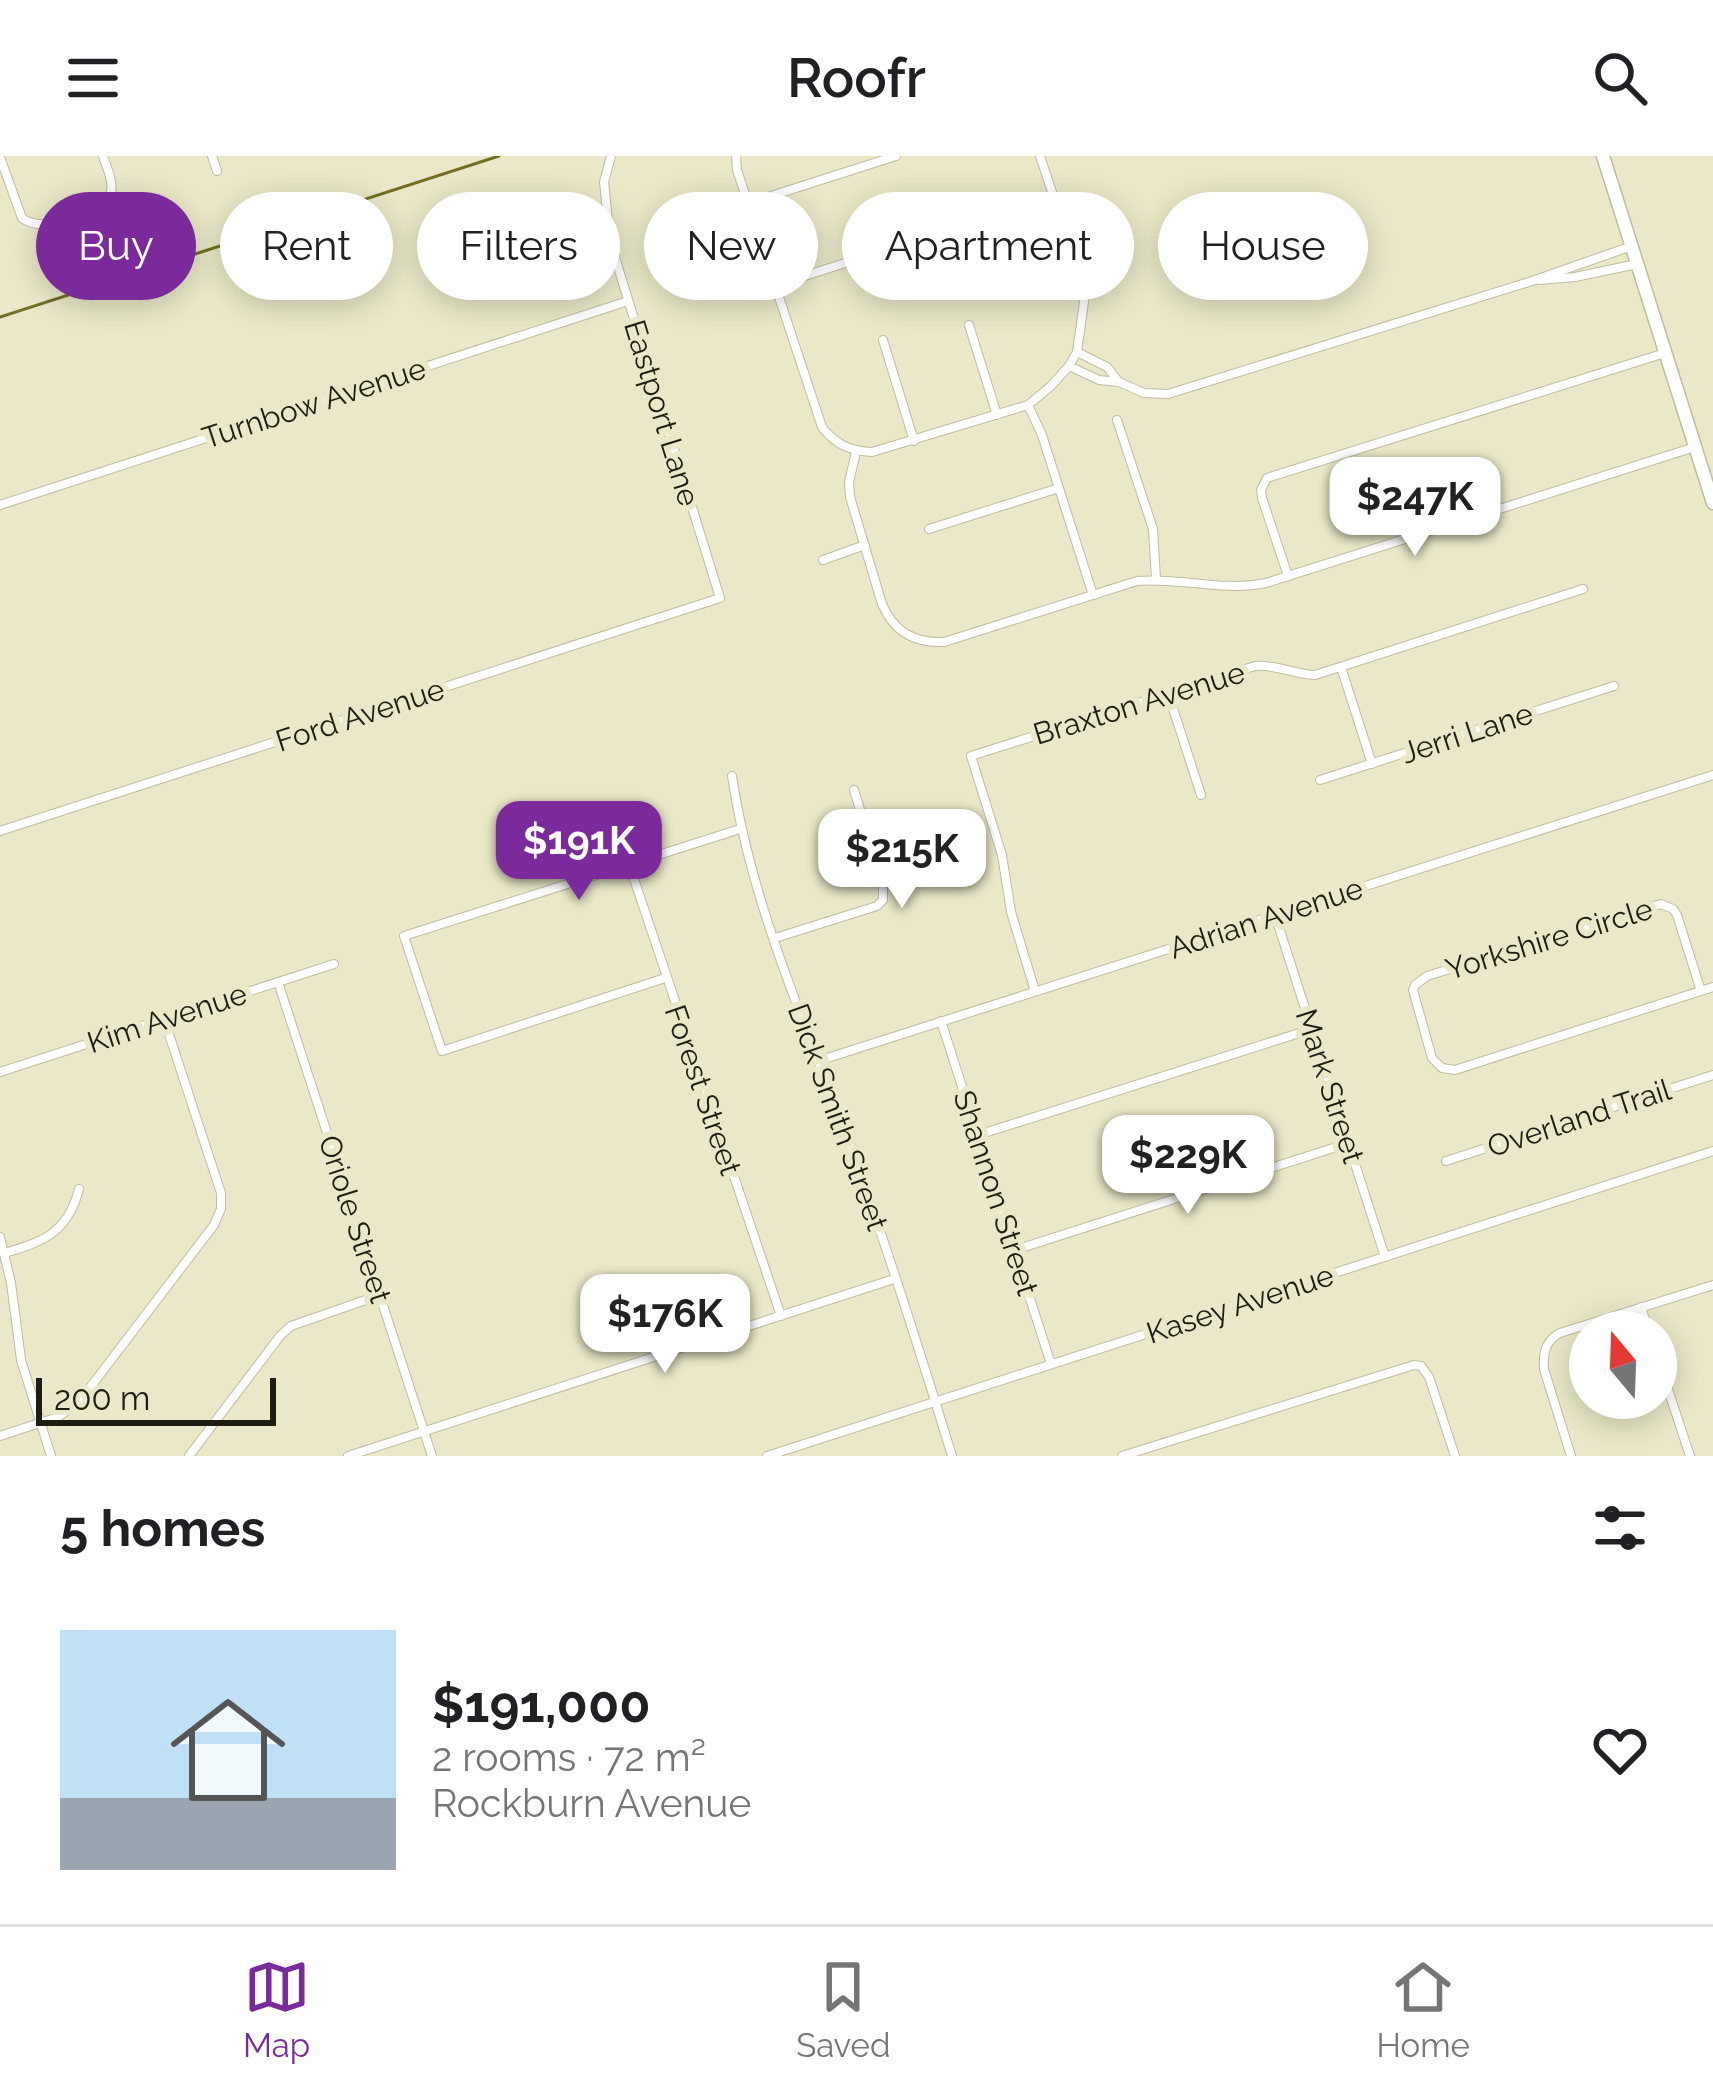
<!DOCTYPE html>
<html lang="en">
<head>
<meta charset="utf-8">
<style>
	:root { --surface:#fff; --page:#f6f6f6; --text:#202124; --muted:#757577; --line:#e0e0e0; --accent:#7a2a9b }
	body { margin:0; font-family:Raleway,sans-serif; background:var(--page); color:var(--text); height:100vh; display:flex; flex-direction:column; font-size:45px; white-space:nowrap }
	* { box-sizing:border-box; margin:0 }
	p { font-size:39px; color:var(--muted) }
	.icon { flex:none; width:66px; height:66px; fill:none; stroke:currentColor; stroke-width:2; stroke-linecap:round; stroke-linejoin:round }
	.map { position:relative; height:1300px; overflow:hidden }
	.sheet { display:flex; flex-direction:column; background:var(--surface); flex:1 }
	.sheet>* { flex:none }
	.top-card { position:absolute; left:36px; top:36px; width:1641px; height:108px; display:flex; gap:24px }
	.needle { width:78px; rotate:341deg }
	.fabs { position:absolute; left:1569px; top:1155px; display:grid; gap:24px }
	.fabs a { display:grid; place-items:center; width:108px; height:108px; border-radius:50%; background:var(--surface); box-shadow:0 6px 30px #0003; font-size:60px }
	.scale { position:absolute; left:36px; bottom:30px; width:240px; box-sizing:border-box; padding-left:12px; border:6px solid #1e1d12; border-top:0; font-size:33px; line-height:42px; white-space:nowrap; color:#1e1d12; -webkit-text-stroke:9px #eae8c8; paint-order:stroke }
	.price { position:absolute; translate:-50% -102px; padding:0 27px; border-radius:24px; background:#fff; color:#222; font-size:39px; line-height:78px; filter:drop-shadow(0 3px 6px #0008) }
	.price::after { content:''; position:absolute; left:50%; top:72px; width:36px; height:27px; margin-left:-18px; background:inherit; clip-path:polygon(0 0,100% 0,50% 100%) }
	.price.current { background:var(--accent); color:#fff }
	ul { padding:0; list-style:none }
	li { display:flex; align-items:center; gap:36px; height:300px; padding:0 60px }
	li+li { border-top:3px solid var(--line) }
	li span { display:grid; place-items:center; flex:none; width:336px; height:240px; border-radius:0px; color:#555 }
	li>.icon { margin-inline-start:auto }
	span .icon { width:144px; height:144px; fill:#fffc; stroke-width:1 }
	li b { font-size:51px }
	h2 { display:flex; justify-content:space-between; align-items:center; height:144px; padding:0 60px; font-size:51px }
	.pill { padding:0 42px; border-radius:54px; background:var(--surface); box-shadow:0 6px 30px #0003; font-size:42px; line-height:108px }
	.pill.current { background:var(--accent); color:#fff }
	header { display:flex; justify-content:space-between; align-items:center; height:156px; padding:0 60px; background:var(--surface); font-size:54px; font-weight:600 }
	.tab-bar { display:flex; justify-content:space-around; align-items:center; height:168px; border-top:3px solid var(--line); background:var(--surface); font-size:33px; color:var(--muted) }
	.tab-bar a { display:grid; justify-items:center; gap:6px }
	.tab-bar .current { color:var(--accent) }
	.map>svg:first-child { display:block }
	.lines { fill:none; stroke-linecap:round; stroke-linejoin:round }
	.stream { stroke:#746e21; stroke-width:3 }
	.minor-casing { stroke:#bebc9e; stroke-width:10 }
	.secondary-casing { stroke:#bebc9e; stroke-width:15 }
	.minor { stroke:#fff; stroke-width:8 }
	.secondary { stroke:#fff; stroke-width:12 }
	.labels { text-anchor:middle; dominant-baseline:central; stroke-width:12; stroke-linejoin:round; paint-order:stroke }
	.street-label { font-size:30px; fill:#1e1d12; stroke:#eae8c8 }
</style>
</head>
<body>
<header><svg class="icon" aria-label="menu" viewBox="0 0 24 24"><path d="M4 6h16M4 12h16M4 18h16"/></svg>Roofr<svg class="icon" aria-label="search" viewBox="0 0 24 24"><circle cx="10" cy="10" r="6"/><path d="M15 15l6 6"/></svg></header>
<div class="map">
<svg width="1713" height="1300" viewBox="0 0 1713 1300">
	<rect width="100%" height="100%" fill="#eae8c8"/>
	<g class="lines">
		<polyline class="stream" points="0,161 499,0"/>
		<g class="minor-casing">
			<g id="minor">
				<polyline points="212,0 217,15"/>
				<path d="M736 0 737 14 822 271C835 288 850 295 872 296L1028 249 1051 230 1069 210 1077 196 1084 146 1081 123 1040 0"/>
				<path d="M0 1 22 62C43 78 75 59 99 52 120 38 110 20 103 0"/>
				<polyline points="749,47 896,0"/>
				<polyline points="1539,124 1575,121 1637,108"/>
				<polyline points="777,129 1052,40"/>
				<polyline points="969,169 997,259"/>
				<polyline points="883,184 914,285"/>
				<polyline points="1077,196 1107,211 1118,225"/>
				<polyline points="1069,210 1099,224 1119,226 1144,237 1168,238 1532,125 1632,90"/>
				<polyline points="1028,249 1042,279 1093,439"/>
				<polyline points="1117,264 1153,373 1156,423"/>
				<path d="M856 296 849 326 850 341 882 448C894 476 914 487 944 486L1137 425C1180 421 1222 436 1266 427L1695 291"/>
				<polyline points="0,349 628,145"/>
				<polyline points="929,373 1059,332"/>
				<polyline points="823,404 865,389"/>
				<polyline points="1288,420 1262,342 1261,334 1267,322 1665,197"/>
				<polyline points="1341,511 1372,608"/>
				<polyline points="1168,537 1201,639"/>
				<path d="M732 620C750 740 800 856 843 969 883 1078 918 1189 952 1300"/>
				<polyline points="1320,624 1614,530"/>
				<polyline points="0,675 720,442 610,85 604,26 611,0"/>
				<polyline points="629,708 781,1160"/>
				<polyline points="1275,759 1385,1101"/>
				<polyline points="775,782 877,750 883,744 883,727 854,634"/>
				<polyline points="665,822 442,895 404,780 740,673"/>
				<polyline points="278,826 432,1300"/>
				<path d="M1035 835 1011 756 1002 699 971 600 1255 510C1275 508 1294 518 1315 519L1583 433"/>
				<polyline points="1701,835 1677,759 1673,753 1661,748 1427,820 1415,829 1413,834 1432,902 1442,912 1455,914 1713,831"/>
				<polyline points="941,865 1051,1208"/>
				<polyline points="818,905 1713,619"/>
				<polyline points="0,916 334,808"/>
				<polyline points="978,979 1312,873"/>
				<polyline points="1446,1005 1713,919"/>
				<polyline points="0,1081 11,1127 21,1204 51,1300"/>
				<polyline points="1015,1094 1349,987"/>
				<path d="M5 1097C45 1085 68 1076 79 1033"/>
				<polyline points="1641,1151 1649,1176"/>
				<polyline points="1656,1197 1690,1300"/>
				<polyline points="0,1280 58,1261 79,1246 214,1069 221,1053 221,1037 164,863"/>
				<polyline points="189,1300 280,1180 291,1170 380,1139"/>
				<polyline points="348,1300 894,1123"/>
				<polyline points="767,1300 1713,995"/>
				<polyline points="1122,1300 1414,1209 1421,1210 1429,1221 1455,1300"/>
				<path d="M1571 1300 1544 1213C1543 1197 1545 1185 1560 1177L1713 1129"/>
			</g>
		</g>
		<g class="secondary-casing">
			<polyline id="secondary" points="1603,0 1713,347"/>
		</g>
		<use href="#minor" class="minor"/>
		<use href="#secondary" class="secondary"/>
	</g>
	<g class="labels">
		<g class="street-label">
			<text transform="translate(314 247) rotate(-18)">Turnbow Avenue</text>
			<text transform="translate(662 257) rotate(73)">Eastport Lane</text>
			<text transform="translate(1139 547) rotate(-17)">Braxton Avenue</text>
			<text transform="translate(360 559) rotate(-18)">Ford Avenue</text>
			<text transform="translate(1467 577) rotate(-18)">Jerri Lane</text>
			<text transform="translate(1266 762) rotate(-18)">Adrian Avenue</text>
			<text transform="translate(1549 783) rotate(-17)">Yorkshire Circle</text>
			<text transform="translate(167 862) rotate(-18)">Kim Avenue</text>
			<text transform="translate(1330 930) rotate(72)">Mark Street</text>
			<text transform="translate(703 934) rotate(71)">Forest Street</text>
			<text transform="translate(838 961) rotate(70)">Dick Smith Street</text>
			<text transform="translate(1579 962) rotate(-18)">Overland Trail</text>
			<text transform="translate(996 1037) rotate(72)">Shannon Street</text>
			<text transform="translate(355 1063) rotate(72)">Oriole Street</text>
			<text transform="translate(1240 1148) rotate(-18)">Kasey Avenue</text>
		</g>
	</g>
</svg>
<div class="fabs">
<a><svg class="needle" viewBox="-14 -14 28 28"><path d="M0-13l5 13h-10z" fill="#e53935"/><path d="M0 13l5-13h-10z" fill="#757577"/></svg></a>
</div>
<div class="scale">200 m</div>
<b class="price" style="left:1415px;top:403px">$247K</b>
<b class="price current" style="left:579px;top:747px">$191K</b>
<b class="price" style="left:902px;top:755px">$215K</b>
<b class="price" style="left:1188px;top:1061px">$229K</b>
<b class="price" style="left:665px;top:1220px">$176K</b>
<div class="top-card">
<a class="pill current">Buy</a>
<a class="pill">Rent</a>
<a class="pill">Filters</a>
<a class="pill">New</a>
<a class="pill">Apartment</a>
<a class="pill">House</a>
</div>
</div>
<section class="sheet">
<h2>5 homes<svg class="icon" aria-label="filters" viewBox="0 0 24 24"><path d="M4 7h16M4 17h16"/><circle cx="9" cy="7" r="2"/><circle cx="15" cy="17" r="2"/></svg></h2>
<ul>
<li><span style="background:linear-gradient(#bfe0f5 70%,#9aa5b1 0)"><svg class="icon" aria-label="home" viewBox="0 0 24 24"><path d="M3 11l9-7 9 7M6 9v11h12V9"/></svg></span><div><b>$191,000</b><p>2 rooms · 72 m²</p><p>Rockburn Avenue</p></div><svg class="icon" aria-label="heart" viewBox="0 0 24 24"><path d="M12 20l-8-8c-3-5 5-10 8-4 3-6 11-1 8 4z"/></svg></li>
</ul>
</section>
<nav class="tab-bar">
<a class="current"><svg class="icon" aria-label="map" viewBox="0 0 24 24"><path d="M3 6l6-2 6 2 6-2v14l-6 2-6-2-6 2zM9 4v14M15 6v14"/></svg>Map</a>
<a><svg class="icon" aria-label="saved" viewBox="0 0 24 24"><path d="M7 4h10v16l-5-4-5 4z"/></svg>Saved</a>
<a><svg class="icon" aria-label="home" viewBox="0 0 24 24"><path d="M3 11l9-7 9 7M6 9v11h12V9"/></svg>Home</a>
</nav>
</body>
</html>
